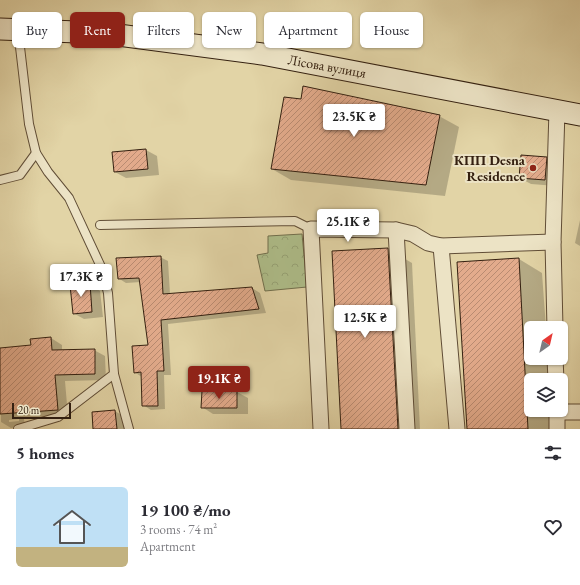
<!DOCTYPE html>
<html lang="en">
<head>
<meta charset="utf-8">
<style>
	:root { --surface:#fff; --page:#f7f7f7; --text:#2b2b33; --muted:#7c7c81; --accent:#8f2418 }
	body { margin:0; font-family:"EB Garamond",serif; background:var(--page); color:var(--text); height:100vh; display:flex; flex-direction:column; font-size:15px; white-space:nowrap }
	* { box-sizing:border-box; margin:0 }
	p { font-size:13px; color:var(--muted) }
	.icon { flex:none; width:22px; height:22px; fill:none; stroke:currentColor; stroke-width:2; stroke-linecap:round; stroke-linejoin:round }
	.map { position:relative; height:429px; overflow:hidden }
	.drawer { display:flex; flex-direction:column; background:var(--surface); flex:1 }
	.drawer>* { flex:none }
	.top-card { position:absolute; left:12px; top:12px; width:556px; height:36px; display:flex; gap:8px }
	.needle { width:26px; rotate:34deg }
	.tools { position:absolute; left:524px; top:321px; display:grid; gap:8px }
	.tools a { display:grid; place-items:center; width:44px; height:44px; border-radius:6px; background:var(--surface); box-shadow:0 1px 3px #0004; font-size:20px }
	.scale { position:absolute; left:12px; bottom:10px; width:59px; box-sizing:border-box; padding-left:4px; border:2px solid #342010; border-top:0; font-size:11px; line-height:14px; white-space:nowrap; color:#342010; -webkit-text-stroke:3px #ece3c5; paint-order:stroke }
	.price { position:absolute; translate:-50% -34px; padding:0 9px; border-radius:4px; background:#fff; color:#222; font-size:13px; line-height:26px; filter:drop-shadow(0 1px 2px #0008) }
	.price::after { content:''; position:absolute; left:50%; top:24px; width:12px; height:9px; margin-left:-6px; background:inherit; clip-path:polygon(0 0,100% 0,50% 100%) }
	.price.selected { background:var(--accent); color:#fff }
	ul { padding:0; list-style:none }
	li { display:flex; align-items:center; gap:12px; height:100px; padding:0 16px }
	li span { display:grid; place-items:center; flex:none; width:112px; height:80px; border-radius:6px; color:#555 }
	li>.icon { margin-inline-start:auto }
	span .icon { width:48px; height:48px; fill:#fffc; stroke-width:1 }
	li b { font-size:17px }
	h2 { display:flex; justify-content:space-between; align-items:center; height:48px; padding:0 16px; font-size:17px }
	.tag { padding:0 14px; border-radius:6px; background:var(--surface); box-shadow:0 1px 3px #0004; font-size:14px; line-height:36px }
	.tag.selected { background:var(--accent); color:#fff }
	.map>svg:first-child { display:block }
	.forest { fill:url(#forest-crowns); stroke:#716f4d }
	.shadow { fill:#0003; fill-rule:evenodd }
	.building { fill:url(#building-hatch); stroke:#342010 }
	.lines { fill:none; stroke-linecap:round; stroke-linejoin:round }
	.service-casing { stroke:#604d36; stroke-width:10 }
	.minor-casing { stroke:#604d36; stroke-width:17 }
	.secondary-casing { stroke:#342010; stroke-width:23 }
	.service { stroke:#ece3c5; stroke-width:8 }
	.minor { stroke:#ece3c5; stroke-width:15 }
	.secondary { stroke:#ece3c5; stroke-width:21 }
	.poi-dot { fill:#8f2418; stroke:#ece3c5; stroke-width:1.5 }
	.labels { text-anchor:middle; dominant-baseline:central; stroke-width:4; stroke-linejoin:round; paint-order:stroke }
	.street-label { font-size:14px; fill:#342010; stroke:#ece3c5 }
	.poi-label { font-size:14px; font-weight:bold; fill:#342010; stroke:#ece3c5; text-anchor:end }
</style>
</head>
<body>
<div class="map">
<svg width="580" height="429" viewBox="0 0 580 429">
	<defs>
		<pattern id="forest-crowns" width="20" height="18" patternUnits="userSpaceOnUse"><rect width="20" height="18" fill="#aebe8a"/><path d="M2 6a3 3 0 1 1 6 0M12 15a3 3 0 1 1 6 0" fill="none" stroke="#96a376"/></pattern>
		<pattern id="building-hatch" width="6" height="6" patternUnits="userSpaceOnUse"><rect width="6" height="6" fill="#e3ab8c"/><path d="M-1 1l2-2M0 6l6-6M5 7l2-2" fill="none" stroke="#b98b71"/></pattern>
	</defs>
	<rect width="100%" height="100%" fill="#e2d4a6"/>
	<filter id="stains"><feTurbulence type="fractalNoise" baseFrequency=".005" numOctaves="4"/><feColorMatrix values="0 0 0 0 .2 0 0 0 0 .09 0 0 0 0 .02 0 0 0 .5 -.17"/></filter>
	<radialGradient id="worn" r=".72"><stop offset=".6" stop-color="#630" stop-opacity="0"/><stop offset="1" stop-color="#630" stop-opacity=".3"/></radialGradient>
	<polygon class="forest" points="302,234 307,287 265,291 257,255 268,253 268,236"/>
	<g class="shadow">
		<polygon points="439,116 459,127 445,196 291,180 272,169"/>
		<polygon points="146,150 157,156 159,175 126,178 115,172"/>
		<polygon points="546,158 557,165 556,186 531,184 520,178"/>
		<polygon points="580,220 580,246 575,243"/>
		<polygon points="388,249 412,263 420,429 342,429"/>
		<polygon points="160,257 168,261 170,294 252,288 260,293 266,313 168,324 171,375 164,375 165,409 151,410 143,405 142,377 134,372 149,346 141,282 126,283 118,278"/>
		<polygon points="519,259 542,273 546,328 531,328 531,358 547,358 548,380 531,380 531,410 550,410 551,429 468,429"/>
		<polygon points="89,284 100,291 103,317 84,319 73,313"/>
		<path d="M51 338 62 345V351L94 350 105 356 106 380 65 381 68 416 24 419 25 426 11 428 1 422 0 349 32 346ZM19 419V421L9 422V420Z"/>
		<polygon points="237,392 248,398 248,414 213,414 202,407"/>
		<polygon points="115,411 126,418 127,429 94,429 93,413"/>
	</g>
	<g class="building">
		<polygon points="303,86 440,115 426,185 271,169 284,97 301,99"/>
		<polygon points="146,149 148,169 114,172 112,152"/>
		<polygon points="521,155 547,157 545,180 519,178"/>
		<polygon points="388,248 398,429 341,429 332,251"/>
		<polygon points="161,256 163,294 252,287 259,309 161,320 164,371 157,371 158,406 142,406 141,372 134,373 132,346 148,345 139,278 118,279 116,258"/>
		<polygon points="519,258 528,429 467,429 457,262"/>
		<polygon points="90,283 92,312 73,314 70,285"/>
		<polygon points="51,337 52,350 95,349 95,374 55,375 58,410 0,414 0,348 31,345 30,339"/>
		<polygon points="202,391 237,391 237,408 201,408"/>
		<polygon points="115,410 117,429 93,429 92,412"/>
	</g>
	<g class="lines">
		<g class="service-casing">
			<g id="service">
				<polyline points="0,180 20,175 36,153"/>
				<polyline points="100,225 295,221 311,229"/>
				<polyline points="114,374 129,429"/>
				<polyline points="18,429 58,417 114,374 108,293 102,269 69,198 48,172 36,153 29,124 18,30"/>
			</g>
		</g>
		<g class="minor-casing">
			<g id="minor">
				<polyline points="396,230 407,429"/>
				<polyline points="441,246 457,429"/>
				<polyline points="555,328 553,242 557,110"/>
				<polyline points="555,358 556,380"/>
				<polyline points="557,410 557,429"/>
				<polyline points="557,412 580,412"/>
				<polyline points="321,429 311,229 396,230 413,234 428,243 441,246 553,242"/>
			</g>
		</g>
		<g class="secondary-casing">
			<polyline id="secondary" points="0,29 103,33 262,54 580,115"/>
		</g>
		<use href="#service" class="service"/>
		<use href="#minor" class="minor"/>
		<use href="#secondary" class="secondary"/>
	</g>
	<circle class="poi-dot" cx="533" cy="168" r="4"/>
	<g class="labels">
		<g class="street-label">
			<text transform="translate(327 66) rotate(10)">Лісова вулиця</text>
		</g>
		<g class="poi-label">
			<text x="525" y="160">КПП Desna<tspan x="525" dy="16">Residence</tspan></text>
		</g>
	</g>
	<rect width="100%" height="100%" filter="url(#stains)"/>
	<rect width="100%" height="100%" fill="url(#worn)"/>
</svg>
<div class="tools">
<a><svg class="needle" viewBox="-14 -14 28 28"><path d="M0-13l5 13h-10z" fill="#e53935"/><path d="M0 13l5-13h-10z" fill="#7c7c81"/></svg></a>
<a><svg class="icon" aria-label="layers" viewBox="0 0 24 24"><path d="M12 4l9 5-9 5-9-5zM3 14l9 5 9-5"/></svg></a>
</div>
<div class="scale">20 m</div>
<b class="price" style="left:354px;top:138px">23.5K ₴</b>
<b class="price" style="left:348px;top:243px">25.1K ₴</b>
<b class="price" style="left:81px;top:298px">17.3K ₴</b>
<b class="price" style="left:365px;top:339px">12.5K ₴</b>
<b class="price selected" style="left:219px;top:400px">19.1K ₴</b>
<div class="top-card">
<a class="tag">Buy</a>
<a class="tag selected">Rent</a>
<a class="tag">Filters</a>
<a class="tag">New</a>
<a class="tag">Apartment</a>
<a class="tag">House</a>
</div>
</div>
<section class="drawer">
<h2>5 homes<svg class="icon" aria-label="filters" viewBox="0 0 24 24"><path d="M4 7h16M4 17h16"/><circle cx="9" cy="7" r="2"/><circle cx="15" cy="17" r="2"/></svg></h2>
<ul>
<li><span style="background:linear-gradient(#bfe0f5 75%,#c2b280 0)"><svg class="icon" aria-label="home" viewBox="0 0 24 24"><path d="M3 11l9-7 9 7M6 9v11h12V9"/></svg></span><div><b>19 100 ₴/mo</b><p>3 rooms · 74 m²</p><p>Apartment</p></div><svg class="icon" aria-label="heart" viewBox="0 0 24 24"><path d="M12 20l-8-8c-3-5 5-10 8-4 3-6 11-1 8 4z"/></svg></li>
</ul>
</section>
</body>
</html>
